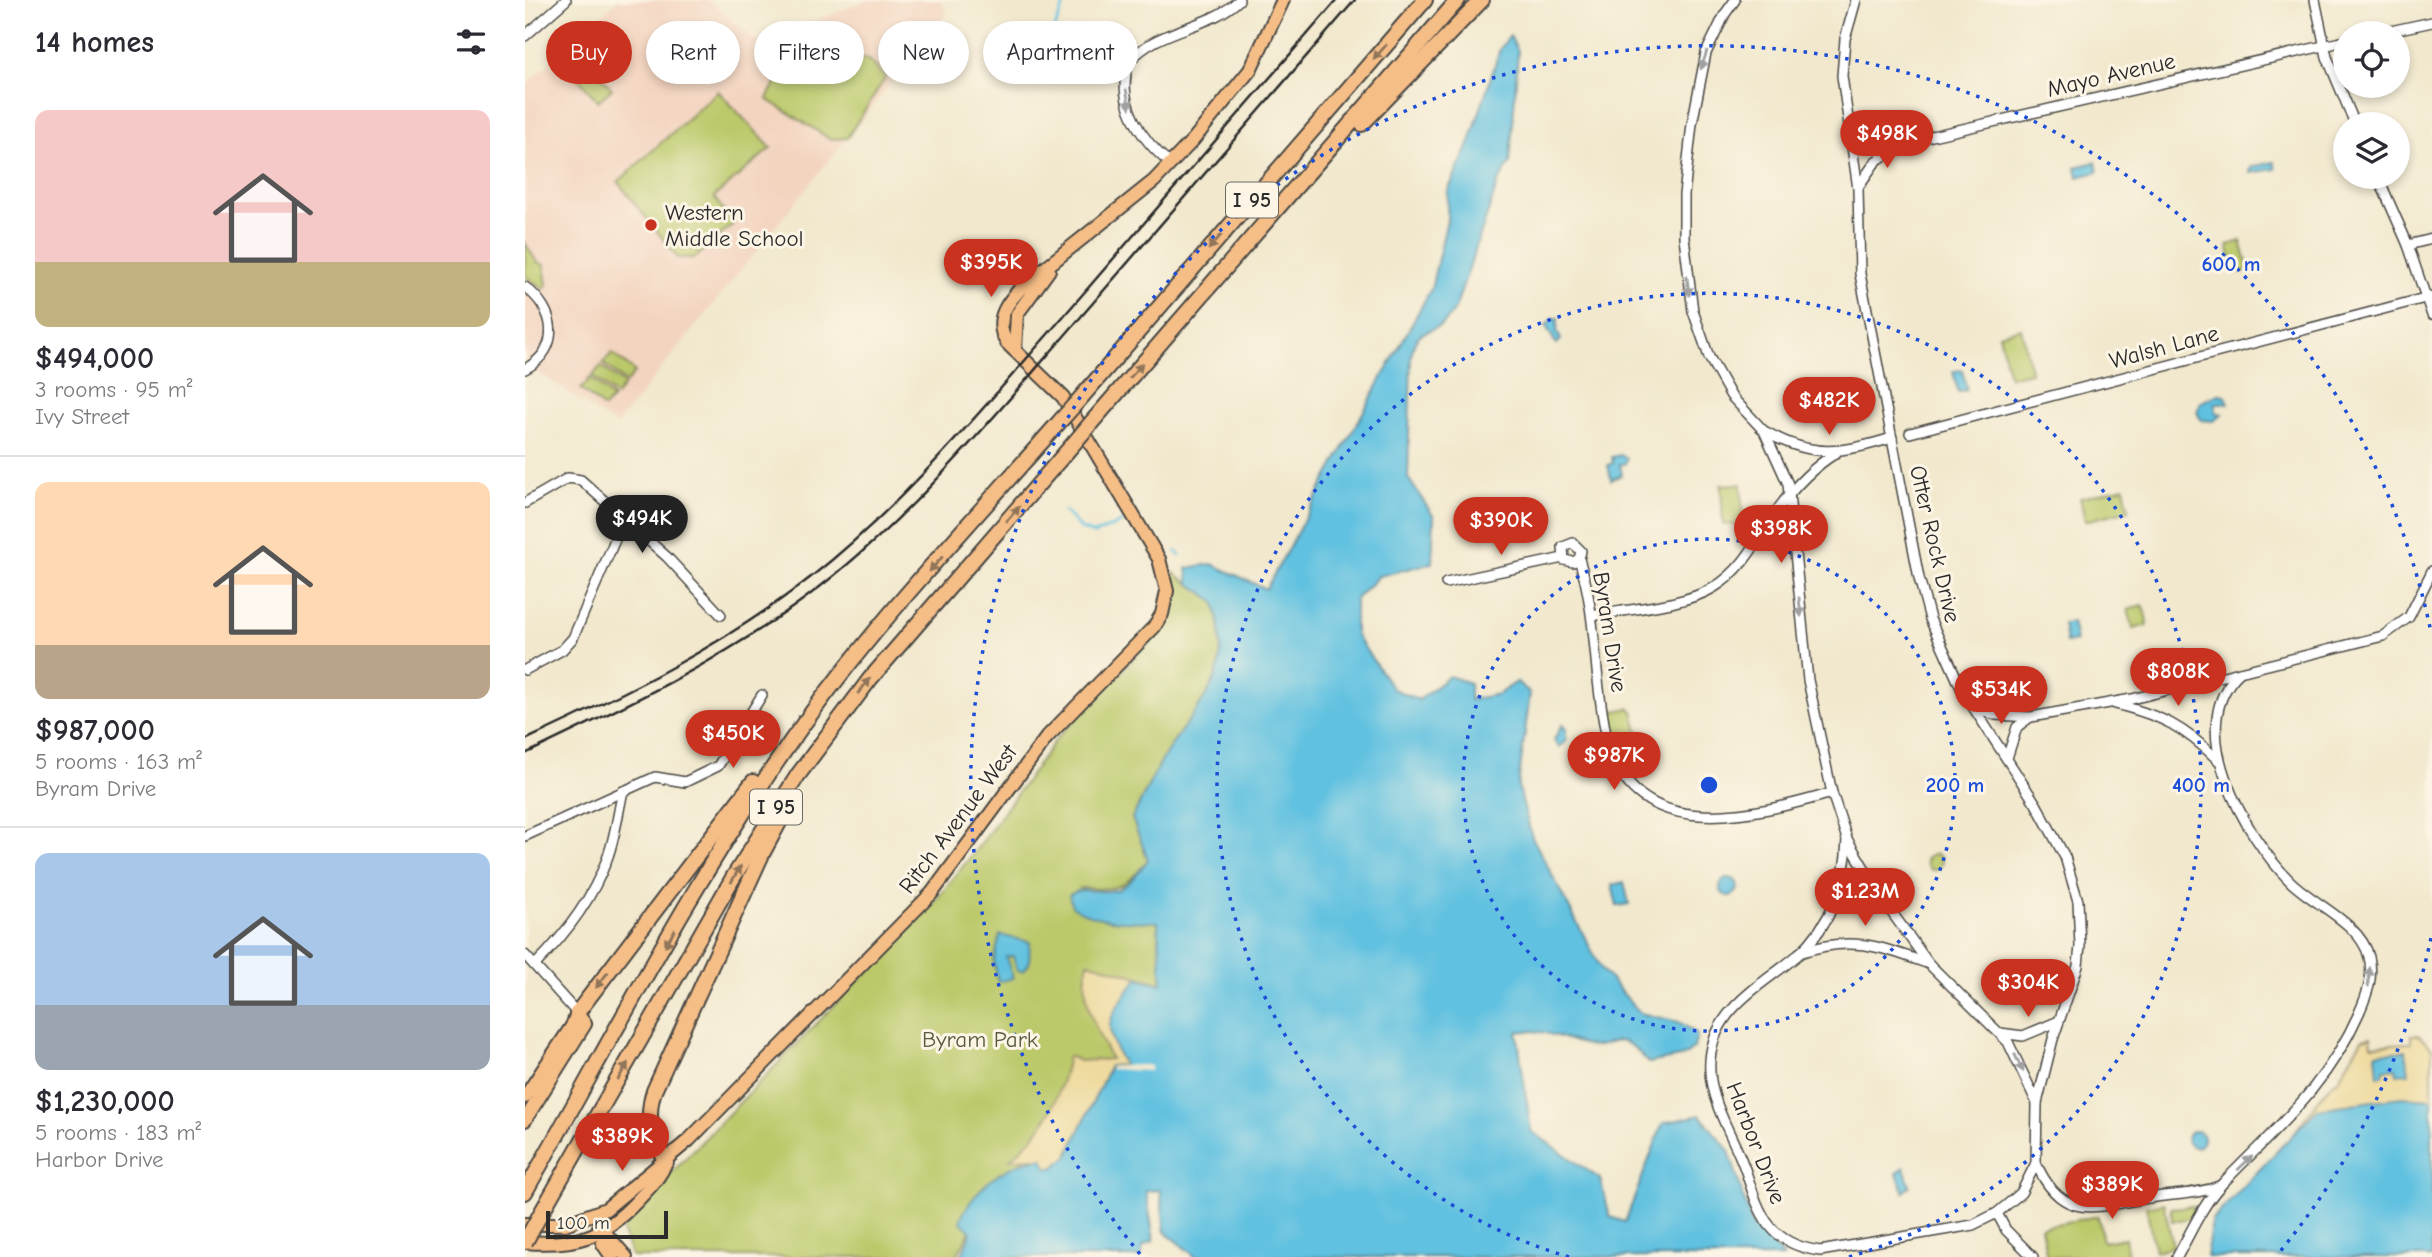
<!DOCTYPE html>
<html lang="en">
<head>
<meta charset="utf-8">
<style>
	:root { --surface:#fff; --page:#f7f7f7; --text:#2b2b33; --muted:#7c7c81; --line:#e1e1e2; --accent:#c8321e }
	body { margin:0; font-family:"Comic Neue",sans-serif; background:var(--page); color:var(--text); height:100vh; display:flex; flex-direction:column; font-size:26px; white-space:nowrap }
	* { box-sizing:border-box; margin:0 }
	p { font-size:23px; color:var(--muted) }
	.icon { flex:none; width:38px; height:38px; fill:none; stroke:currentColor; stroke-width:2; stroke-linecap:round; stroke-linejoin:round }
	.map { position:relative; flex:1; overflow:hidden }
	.panel { display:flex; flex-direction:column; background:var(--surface); width:525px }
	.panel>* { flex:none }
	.banner { position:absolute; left:21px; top:21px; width:665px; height:63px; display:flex; gap:14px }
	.controls { position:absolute; left:1808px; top:21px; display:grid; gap:14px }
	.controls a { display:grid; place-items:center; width:77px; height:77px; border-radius:50%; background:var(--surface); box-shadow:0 4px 10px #0003; font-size:35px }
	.scale { position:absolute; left:21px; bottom:18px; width:122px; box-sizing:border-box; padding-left:7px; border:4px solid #2b2b2b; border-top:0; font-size:19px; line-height:24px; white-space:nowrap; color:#2b2b2b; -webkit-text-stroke:5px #fcf5e5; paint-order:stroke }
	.price { position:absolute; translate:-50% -60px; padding:0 16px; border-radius:24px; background:var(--accent); color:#fff; font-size:23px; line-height:46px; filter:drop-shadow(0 2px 4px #0008) }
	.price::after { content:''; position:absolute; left:50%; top:42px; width:21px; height:16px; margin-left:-10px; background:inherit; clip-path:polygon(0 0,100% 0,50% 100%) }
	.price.on { background:#222; color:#fff }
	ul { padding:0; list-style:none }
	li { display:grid; align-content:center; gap:14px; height:371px; padding:0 35px }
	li+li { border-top:2px solid var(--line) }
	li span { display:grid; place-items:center; height:217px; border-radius:14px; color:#555 }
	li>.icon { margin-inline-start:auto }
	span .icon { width:126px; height:126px; fill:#fffc; stroke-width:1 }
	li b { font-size:30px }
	h2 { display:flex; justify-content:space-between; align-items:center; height:84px; padding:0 35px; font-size:30px }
	.chip { padding:0 24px; border-radius:32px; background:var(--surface); box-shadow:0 4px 10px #0003; font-size:24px; line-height:63px }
	.chip.on { background:var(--accent); color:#fff }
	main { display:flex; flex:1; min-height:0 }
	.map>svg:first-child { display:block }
	.built { fill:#f3d4bf }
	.green { fill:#bcc96b; stroke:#747a4b; stroke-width:2 }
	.sand { fill:#eeda9e; stroke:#8c8264; stroke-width:2 }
	.water { fill:#61c1e0; stroke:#467686; stroke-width:2 }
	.pier { fill:#f1e8cd }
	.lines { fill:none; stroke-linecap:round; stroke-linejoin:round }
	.stream { stroke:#61c1e0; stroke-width:2.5 }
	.minor-casing { stroke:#494743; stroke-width:12 }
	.major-casing { stroke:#494743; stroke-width:16 }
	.highway-casing { stroke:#494743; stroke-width:18 }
	.minor { stroke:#fff; stroke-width:9 }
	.major { stroke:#f6be87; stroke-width:12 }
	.highway { stroke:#f6be87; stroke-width:14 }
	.rail { stroke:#2b2b2b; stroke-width:2.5 }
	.highway-bridge-casing { stroke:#494743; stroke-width:18; stroke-linecap:butt }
	.highway-bridge { stroke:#f6be87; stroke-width:14 }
	.oneway { fill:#907459 }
	.oneway2 { fill:#a0a0a0 }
	.ring { fill:none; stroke:#1d4ed8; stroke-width:3.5; stroke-dasharray:3.5 7 }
	.poi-dot { fill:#c8321e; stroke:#fcf5e5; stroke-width:2.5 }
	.labels { text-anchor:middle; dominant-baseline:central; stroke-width:6; stroke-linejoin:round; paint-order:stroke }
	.shield { fill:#fcf5e5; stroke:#6a6863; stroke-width:2 }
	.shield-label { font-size:21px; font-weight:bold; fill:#2b2b2b }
	.street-label { font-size:23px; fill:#2b2b2b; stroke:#fcf5e5 }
	.poi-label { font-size:23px; fill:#2b2b2b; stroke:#fcf5e5; text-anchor:start }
	.park-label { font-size:23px; fill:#565a3e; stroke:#fcf5e5 }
	.centre { fill:#1d4ed8; stroke:#fcf5e5; stroke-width:3.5 }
	.ring-label { font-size:21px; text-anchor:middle; font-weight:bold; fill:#1d4ed8; stroke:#fcf5e5; stroke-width:6; stroke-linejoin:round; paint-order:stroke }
</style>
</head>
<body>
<main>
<section class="panel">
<h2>14 homes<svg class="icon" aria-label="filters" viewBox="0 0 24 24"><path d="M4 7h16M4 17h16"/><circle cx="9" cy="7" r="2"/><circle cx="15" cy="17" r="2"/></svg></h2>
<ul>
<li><span style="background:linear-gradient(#f6c9c9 70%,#c2b280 0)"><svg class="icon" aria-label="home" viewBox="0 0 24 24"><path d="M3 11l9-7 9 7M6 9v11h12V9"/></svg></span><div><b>$494,000</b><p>3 rooms · 95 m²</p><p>Ivy Street</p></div></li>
<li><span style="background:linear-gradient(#ffd9b3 75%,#b9a48a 0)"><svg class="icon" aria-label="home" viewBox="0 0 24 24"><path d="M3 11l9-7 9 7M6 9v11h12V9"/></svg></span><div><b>$987,000</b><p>5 rooms · 163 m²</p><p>Byram Drive</p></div></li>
<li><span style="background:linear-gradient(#a9c7e8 70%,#9aa5b1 0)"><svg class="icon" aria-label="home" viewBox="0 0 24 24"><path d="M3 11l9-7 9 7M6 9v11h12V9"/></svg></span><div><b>$1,230,000</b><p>5 rooms · 183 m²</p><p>Harbor Drive</p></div></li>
</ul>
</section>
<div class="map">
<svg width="1907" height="1257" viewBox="0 0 1907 1257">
	<rect width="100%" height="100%" fill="#fcf5e5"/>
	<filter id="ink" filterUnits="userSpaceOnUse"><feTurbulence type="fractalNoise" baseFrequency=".0143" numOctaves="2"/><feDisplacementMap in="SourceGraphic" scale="14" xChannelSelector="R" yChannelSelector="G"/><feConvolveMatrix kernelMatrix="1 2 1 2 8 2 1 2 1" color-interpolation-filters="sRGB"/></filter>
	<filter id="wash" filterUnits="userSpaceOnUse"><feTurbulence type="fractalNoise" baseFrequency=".00686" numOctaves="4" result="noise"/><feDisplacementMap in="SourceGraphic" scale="28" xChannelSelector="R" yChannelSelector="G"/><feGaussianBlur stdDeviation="1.57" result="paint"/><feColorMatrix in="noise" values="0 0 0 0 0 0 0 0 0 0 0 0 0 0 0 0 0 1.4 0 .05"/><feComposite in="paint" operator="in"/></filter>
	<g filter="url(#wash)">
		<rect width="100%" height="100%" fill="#f1e8cd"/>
		<polygon class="built" points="93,0 183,0 235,44 341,0 415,0 422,14 91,425 0,363 0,86"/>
		<g class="green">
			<path d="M302 54 342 59 361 77 322 138 305 139 242 99C254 70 275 62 302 54Z"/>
			<polygon points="63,62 87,89 73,101 49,74"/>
			<polygon points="193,91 246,148 189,197 208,224 170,258 153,258 93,182"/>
			<polygon points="1716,241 1724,270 1711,274 1703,245"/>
			<polygon points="0,243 12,262 19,265 22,285 19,289 0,276"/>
			<polygon points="1496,328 1506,372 1484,377 1474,334"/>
			<polygon points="87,353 110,372 101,383 78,363"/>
			<polygon points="76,366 99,385 91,396 67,376"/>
			<polygon points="65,378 88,398 79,408 56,389"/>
			<polygon points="1216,484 1218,524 1198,525 1196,485"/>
			<polygon points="1599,487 1604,510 1560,521 1555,498"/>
			<path d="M648 572 690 602C708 676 684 689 645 747 630 769 620 795 607 818L623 860C599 890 591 890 555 888L583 919 633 921 637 984 599 1065 581 1079 453 1206 445 1231 431 1257H107L97 1231 120 1200 407 905 458 841 532 738 643 623 650 602Z"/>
			<polygon points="1618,605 1623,625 1608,629 1603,609"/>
			<polygon points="1105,708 1108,711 1116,743 1112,747 1098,750 1093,747 1087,715 1090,711"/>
			<circle cx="1409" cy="862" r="8"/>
			<polygon points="1639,1203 1648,1247 1630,1251 1621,1207"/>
			<polygon points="1668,1206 1670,1218 1647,1221 1646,1208"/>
			<polygon points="1573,1216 1578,1242 1600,1238 1603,1257 1522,1257 1516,1227"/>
		</g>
		<g class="sand">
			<path d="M563 962 637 984 614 1046 530 1179 511 1158 485 1159C522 1129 533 1102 543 1056L554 1061 586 1059C570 1029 554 996 563 962Z"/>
			<polygon points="1886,1035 1893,1035 1907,1048 1907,1099 1876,1097 1767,1136 1804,1086 1813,1080 1837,1039 1846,1037 1847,1045 1886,1043"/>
		</g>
		<g class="water">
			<path d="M985 36 993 51 985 163 973 183 930 309C927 313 923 319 919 323 900 337 892 325 886 356L883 478 909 517 907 563 854 576 830 600V634L868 689 894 700 924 676 945 683V700L973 694 992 682 1005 693 993 786 1007 837 1077 970 1115 1013 1154 1022 1172 1034 1169 1048 1159 1056 1124 1063C1116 1055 1110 1046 1099 1042 1087 1038 1079 1048 1067 1046 1042 1042 1019 1027 992 1032L1006 1131 1075 1179 1085 1217 1100 1222 1138 1123 1175 1115 1204 1151 1227 1225 1259 1257H671L640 1232 635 1190 621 1191 629 1241 618 1246 616 1257H436L446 1232 435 1221C448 1188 483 1161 518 1158L521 1167 528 1168 542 1157 585 1066 599 1065C574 1021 585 1018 612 978L637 984 633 922C605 921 570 923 547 906L544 895C561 884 577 896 594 889 606 883 615 870 623 860L607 818C620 795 630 769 645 747 684 689 708 676 690 602L664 583 662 568 687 564 741 589 906 289 922 220 923 191 944 145 975 49Z"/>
			<polygon points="1571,162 1573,172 1553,177 1551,167"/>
			<polygon points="1749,162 1751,169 1725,173 1726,167"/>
			<polygon points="1028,318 1033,318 1032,331 1036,340 1031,344 1021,326"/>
			<polygon points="1437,370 1442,390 1433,392 1428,371"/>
			<polygon points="1694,394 1700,395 1703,403 1690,404 1691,413 1697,414 1689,421 1676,420 1672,412 1676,402"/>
			<polygon points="1095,455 1102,458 1100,464 1095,464 1097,475 1086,480 1083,465 1088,463 1087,457"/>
			<polygon points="1547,622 1551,641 1541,643 1538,624"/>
			<polygon points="1037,725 1041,729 1041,741 1034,747 1029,740"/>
			<circle cx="1204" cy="887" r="9"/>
			<polygon points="1099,882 1104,904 1092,906 1087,885"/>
			<polygon points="475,935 505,942 504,964 498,971 492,970 488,956 481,957 488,978 473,982 469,961"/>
			<polygon points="1881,1051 1884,1073 1872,1074 1871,1068 1859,1069 1858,1075 1853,1076 1851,1053"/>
			<polygon points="1876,1097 1907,1099 1907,1257 1681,1257 1687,1220 1792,1109"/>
			<circle cx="1670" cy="1139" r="8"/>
			<polygon points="1379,1167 1385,1186 1379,1192 1372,1173"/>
		</g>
		<polygon class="pier" points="621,1065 625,1066 625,1071 585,1069 585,1066"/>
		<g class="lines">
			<g class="stream">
				<polyline points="512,83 513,70 541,0"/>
				<polyline points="539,511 556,529 569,534 598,522"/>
				<polyline points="651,551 655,556"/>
			</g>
		</g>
	</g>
	<g filter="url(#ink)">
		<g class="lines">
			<g class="minor-casing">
				<g id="minor">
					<polyline points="1210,0 1200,14 1181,53 1167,124 1159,195 1159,237 1168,311 1184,357 1206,396 1239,431 1263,484 1283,680 1307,793 1322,839 1360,903 1404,964 1483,1042 1512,1103"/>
					<polyline points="1790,0 1802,57 1830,124"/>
					<polyline points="1856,33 1907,22"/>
					<polyline points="0,36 41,0"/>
					<polyline points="1324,118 1349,137 1381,142 1820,41"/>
					<path d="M646 164C616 140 590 102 604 62 633 27 683 30 714 0"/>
					<polyline points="1853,177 1883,245 1907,315"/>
					<polyline points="1333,187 1351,161 1380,142"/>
					<polyline points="1883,245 1907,239"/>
					<path d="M0 287C30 309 38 348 0 369"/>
					<path d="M1241 432C1288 459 1317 453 1367 438"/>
					<polyline points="1385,433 1904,297"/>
					<polyline points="0,503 43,478 56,480 142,557 196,615"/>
					<path d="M1054 559 1048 562 1039 560 1038 547 1048 543 1056 551 1054 559C1073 617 1068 679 1082 738 1107 847 1228 816 1307 793"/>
					<polyline points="921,583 1038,558"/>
					<path d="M1067 616C1102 609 1158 606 1188 588 1219 570 1234 537 1253 509 1269 487 1288 467 1311 453"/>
					<polyline points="0,670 37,650 48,638 98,521"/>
					<path d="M1590 704C1637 716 1658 726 1693 760"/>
					<polyline points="1448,706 1470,715 1506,717 1607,699 1858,636 1884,617 1907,571"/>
					<polyline points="1482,758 1492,727 1504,718"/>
					<polyline points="0,836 130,777 160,782 193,766 237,695"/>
					<path d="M1322 839C1321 883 1307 923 1274 954 1236 987 1181 1011 1185 1072 1187 1107 1210 1139 1221 1172 1235 1215 1244 1244 1295 1251L1448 1225 1472 1213 1496 1193 1511 1163 1512 1103 1528 1039 1553 966 1555 946 1553 901 1540 857 1511 804 1437 690 1405 619 1394 578 1335 274 1333 189 1317 76 1320 39 1331 0"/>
					<path d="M1274 953C1326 935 1354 946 1404 964"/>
					<polyline points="0,955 52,1013"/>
					<path d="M10 965C40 935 67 900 82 859 90 838 93 813 98 791"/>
					<polyline points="1475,1033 1498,1036 1534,1021"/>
					<path d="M1511 1163C1539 1227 1576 1204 1631 1197 1653 1194 1673 1194 1695 1186"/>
					<polyline points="1472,1213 1481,1230 1508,1257"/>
					<path d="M1652 1257C1665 1234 1678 1204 1696 1185 1751 1128 1801 1088 1834 1013 1842 995 1849 977 1844 957 1836 923 1789 905 1765 881 1720 836 1656 726 1715 672"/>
				</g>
			</g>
			<g class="major-casing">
				<g id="major">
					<polyline points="490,350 492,314 524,270"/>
					<polyline points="0,1097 47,1026 52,1013 60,1024 0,1120"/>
					<path d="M0 1224H40L81 1209 164 1140 407 893 522 737 629 627 637 614 642 591 634 559 538 397 482 343C467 319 484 300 500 284L629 181 668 140 725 70 758 0"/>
					<polyline points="74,1226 101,1257"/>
					<polyline points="78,1232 78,1244 87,1257"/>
					<path d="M0 1242C51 1246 77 1238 112 1201 124 1188 135 1178 141 1162"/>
				</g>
			</g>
			<g class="highway-casing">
				<g id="highway">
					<polyline points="837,124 957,0"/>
					<polyline points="554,400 900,0"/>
					<polyline points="566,423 933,0"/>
					<polyline points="52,1013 228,782"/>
					<path d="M141 1162C127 1138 120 1118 129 1091L237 854 265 802"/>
					<path d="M0 1192C86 1041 167 882 267 740 347 626 445 524 536 420"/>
					<polyline points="15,1215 209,876 273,775 345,679 550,442"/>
				</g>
			</g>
			<use href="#minor" class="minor"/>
			<use href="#major" class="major"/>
			<use href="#highway" class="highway"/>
			<g class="rail">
				<path d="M0 740C100 694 199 645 286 577 376 506 448 420 523 334 620 223 716 111 812 0"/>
				<path d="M0 754C99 707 195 662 283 596 380 523 456 432 535 341 634 228 732 114 830 0"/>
			</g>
			<g class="highway-bridge-casing">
				<g id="highway-bridge">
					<polyline points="536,420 554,400"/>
					<polyline points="550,442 566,423"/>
					<polyline points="0,1242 15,1215"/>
				</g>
			</g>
			<use href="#highway-bridge" class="highway-bridge"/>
		</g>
		<defs><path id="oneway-solid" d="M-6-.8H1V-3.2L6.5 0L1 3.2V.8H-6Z" transform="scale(1.75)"/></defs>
		<g class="oneway">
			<use href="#oneway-solid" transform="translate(855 52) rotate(131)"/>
			<use href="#oneway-solid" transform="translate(690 242) rotate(131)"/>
			<use href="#oneway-solid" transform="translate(611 371) rotate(-49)"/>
			<use href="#oneway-solid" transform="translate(488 514) rotate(-49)"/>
			<use href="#oneway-solid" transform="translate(411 564) rotate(131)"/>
			<use href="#oneway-solid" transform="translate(339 686) rotate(-51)"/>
			<use href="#oneway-solid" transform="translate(211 874) rotate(-60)"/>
			<use href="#oneway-solid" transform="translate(145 938) rotate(120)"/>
			<use href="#oneway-solid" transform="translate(77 980) rotate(127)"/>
			<use href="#oneway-solid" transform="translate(98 1071) rotate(-60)"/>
		</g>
		<g class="oneway2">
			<use href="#oneway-solid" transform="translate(1179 60) rotate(108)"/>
			<use href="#oneway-solid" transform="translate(603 99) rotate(79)"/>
			<use href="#oneway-solid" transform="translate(1163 286) rotate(83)"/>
			<use href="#oneway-solid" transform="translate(1275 607) rotate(84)"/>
			<use href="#oneway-solid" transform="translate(1844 977) rotate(-85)"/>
			<use href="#oneway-solid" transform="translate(1494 1063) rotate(64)"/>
			<use href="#oneway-solid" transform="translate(1720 1163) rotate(-43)"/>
		</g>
	</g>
	<g class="ring">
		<circle cx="1184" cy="785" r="246"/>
		<path d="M1044 1257A492 492 0 1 1 1324 1257"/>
		<path d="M1906 938A738 738 0 0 1 1753 1254M615 1254A738 738 0 1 1 1906 632"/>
	</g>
	<circle class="poi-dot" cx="126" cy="225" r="7"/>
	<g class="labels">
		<g class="shield">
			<rect x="701" y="182.5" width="52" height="35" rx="5"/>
			<rect x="225" y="789.5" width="52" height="35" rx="5"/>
		</g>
		<g class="shield-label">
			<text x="727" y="200">I 95</text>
			<text x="251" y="807">I 95</text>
		</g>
		<g class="street-label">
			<text transform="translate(1586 75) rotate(-13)">Mayo Avenue</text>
			<text transform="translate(1639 347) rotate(-15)">Walsh Lane</text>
			<text transform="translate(1410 544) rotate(77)">Otter Rock Drive</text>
			<text transform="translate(1085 632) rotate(81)">Byram Drive</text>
			<text transform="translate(433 819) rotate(-53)">Ritch Avenue West</text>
			<text transform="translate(1231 1143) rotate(69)">Harbor Drive</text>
		</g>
		<g class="poi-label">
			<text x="140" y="212">Western<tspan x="140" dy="26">Middle School</tspan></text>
		</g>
		<g class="park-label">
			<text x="455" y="1039">Byram Park</text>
		</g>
	</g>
	<circle cx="1184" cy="785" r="10" class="centre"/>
	<g class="ring-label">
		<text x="1706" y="271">600 m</text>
		<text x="1430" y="792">200 m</text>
		<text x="1676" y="792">400 m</text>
	</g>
</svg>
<div class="controls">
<a><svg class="icon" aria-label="locate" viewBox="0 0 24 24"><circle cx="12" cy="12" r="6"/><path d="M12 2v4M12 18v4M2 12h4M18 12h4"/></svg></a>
<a><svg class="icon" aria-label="layers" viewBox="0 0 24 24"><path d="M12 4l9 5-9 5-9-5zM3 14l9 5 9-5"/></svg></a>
</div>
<div class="scale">100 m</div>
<b class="price" style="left:1362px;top:170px">$498K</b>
<b class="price" style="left:466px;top:299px">$395K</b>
<b class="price" style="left:1304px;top:437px">$482K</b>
<b class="price on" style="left:117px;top:555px">$494K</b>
<b class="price" style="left:976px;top:557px">$390K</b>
<b class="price" style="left:1256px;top:565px">$398K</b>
<b class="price" style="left:1653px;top:708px">$808K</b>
<b class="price" style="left:1476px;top:726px">$534K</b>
<b class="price" style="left:208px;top:770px">$450K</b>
<b class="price" style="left:1089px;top:792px">$987K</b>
<b class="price" style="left:1340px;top:928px">$1.23M</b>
<b class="price" style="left:1503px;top:1019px">$304K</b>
<b class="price" style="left:97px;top:1173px">$389K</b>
<b class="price" style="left:1587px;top:1221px">$389K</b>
<div class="banner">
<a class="chip on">Buy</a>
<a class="chip">Rent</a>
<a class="chip">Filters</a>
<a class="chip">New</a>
<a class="chip">Apartment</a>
</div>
</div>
</main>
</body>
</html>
